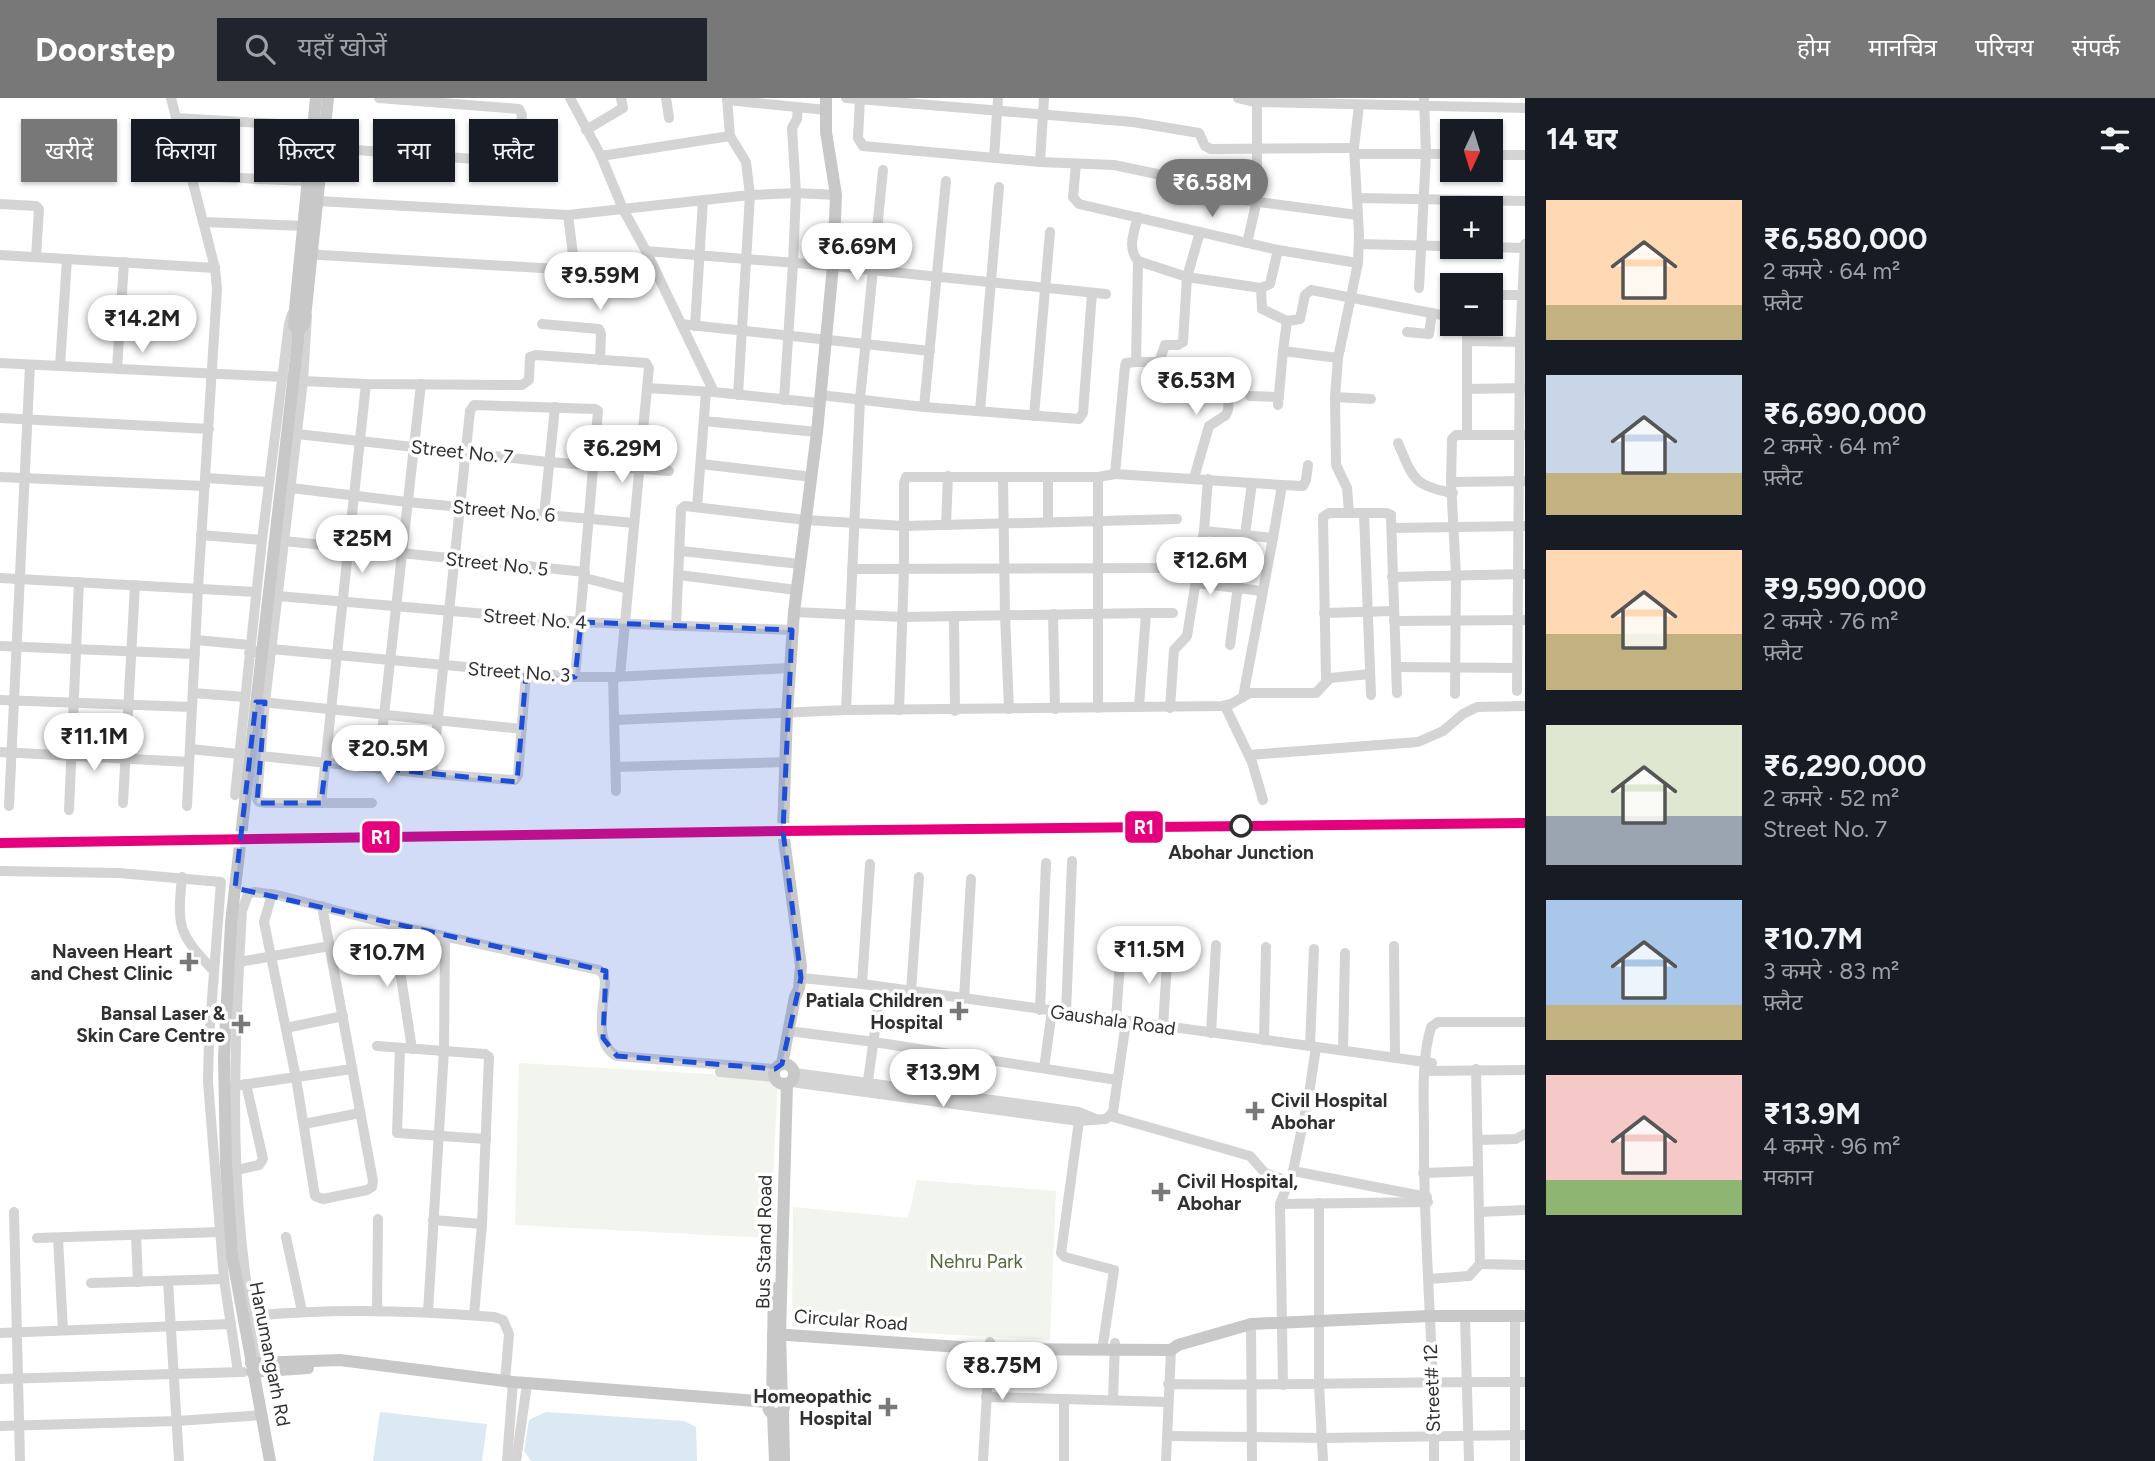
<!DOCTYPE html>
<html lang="hi">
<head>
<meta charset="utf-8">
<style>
	:root { --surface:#171b24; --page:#20242c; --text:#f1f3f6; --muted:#9ea1a6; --accent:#787878 }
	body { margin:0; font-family:Figtree,"Noto Sans Devanagari",sans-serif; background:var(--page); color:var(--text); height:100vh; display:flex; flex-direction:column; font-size:26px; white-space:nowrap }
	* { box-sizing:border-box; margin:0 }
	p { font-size:23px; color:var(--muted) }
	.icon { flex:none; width:38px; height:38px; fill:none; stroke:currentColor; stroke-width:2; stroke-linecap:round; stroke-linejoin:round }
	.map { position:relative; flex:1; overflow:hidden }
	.drawer { display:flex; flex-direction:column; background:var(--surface); width:630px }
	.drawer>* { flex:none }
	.hud { position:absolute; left:21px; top:21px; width:665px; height:63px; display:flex; gap:14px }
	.needle { width:46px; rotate:184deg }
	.controls { position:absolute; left:1440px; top:21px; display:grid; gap:14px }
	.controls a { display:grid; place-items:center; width:63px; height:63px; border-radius:0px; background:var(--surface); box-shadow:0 2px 5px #0004; font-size:35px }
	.price { position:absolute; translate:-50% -60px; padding:0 16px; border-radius:24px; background:#fff; color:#222; font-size:23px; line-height:46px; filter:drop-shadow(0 2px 4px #0008) }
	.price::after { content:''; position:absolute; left:50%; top:42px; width:21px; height:16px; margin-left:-10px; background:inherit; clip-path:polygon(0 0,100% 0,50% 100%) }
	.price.active { background:var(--accent); color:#fff }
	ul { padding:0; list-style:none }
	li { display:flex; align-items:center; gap:21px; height:175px; padding:0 21px }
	li span { display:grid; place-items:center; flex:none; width:196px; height:140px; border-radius:0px; color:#555 }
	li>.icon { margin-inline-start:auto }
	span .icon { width:84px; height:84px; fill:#fffc; stroke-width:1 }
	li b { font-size:30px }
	h2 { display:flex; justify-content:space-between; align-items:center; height:84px; padding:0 21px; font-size:30px }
	.pill { padding:0 24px; border-radius:0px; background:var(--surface); box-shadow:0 2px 5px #0004; font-size:24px; line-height:63px }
	.pill.active { background:var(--accent); color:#fff }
	header { display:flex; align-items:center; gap:42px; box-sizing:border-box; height:98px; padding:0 35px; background:var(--accent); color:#fff }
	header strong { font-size:33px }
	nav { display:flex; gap:38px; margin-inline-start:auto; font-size:24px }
	.search { width:490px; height:63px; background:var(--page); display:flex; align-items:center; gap:18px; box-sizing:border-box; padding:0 24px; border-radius:0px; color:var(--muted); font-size:26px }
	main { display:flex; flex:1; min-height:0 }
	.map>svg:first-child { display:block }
	.green { fill:#f1f5ed }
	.water { fill:#dae9f2 }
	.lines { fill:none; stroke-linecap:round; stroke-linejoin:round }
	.minor { stroke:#d4d4d4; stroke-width:10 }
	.major { stroke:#c8c8c8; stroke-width:12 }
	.major-bridge { stroke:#c8c8c8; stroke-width:12 }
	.rail-1-casing { stroke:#fff; stroke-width:16 }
	.rail-1 { stroke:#e5007d; stroke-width:10 }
	.marked { fill:#1d4ed8; fill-opacity:0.2; stroke:#1d4ed8; stroke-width:5; stroke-dasharray:14 9; stroke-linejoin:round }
	.stop-dot { fill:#fff; stroke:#303030; stroke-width:3.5 }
	.poi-dot { fill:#787878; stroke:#fff; stroke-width:2.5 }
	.labels { text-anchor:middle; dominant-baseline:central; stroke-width:7; stroke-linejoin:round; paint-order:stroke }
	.street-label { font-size:19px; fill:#303030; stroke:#fff }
	.stop-label { font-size:19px; font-weight:bold; fill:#303030; stroke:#fff }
	.poi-label { font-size:19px; font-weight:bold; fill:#303030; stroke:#fff; text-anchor:end }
	.park-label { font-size:19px; fill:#546c3c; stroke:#fff }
	.line-badge { stroke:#fff; stroke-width:2.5 }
	.badge-label { font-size:19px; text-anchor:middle; font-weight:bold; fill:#fff }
</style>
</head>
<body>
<header>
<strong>Doorstep</strong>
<div class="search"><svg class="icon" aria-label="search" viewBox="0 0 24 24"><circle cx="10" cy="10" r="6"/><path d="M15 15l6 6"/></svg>यहाँ खोजें</div>
<nav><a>होम</a><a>मानचित्र</a><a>परिचय</a><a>संपर्क</a></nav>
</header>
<main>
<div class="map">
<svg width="1525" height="1363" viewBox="0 0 1525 1363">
	<rect width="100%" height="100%" fill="#fff"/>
	<g class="green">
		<polygon points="519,965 778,980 770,1140 515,1127"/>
		<polygon points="917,1082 1056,1093 1050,1242 792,1228 793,1109 908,1120"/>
	</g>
	<g class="water">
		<polygon points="380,1314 487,1326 482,1363 373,1363"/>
		<polygon points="546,1314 684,1323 696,1329 697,1363 531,1363 524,1353 529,1322"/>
	</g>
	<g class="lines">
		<g class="minor">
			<polyline points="171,0 215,170 217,191 198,490 187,708"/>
			<polyline points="570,0 601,58 623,111 646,153 714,294 819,305"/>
			<polyline points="666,0 669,20"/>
			<polyline points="727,0 730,38 746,64 750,97 738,297"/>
			<polyline points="846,0 1133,24 1199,35 1205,48 1211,51 1354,50"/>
			<polyline points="860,0 858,40 863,48 1040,64 1114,67 1214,88 1228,100 1357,117"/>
			<polyline points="1238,0 1256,4 1525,10"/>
			<polyline points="727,2 826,12"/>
			<polyline points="177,20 313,28"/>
			<polyline points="586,32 623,10 621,0"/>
			<polyline points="317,49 512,64 517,60 522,17 519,11 379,0"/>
			<polyline points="1355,56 1452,56"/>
			<polyline points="1491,57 1525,57"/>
			<polyline points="601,58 730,38"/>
			<polyline points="994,60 998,0"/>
			<polyline points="1040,64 1044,0"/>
			<polyline points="1076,66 1073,99 1079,106 1278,152 1358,165"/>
			<polyline points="192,78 308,83"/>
			<polyline points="1357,100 1525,103"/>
			<polyline points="318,103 568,117 750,97 796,95 836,97"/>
			<polyline points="0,106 36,108 39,111 36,159"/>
			<polyline points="568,117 575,172"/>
			<path d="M1138 119C1134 134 1127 150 1138 163L1136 264 1126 265 1125 268 1115 376 1252 385 1230 547"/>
			<polyline points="203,124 304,128"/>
			<polyline points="1247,145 1257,102 1257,0"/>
			<polyline points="1359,146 1525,150"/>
			<polyline points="646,153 833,168 1106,196"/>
			<polyline points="304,156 575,172 654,170"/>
			<polyline points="0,157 215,170"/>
			<polyline points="1138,163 1187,179 1261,190 1262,211 1287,223 1283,253"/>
			<polyline points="1261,190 1270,186 1278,152"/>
			<polyline points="1419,190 1426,56 1424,1"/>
			<polyline points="1491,197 1525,197"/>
			<polyline points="307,218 303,283 265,604 257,701 259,704 267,705 372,705"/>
			<polyline points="1287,223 1300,221 1305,197 1311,192 1452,219"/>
			<polyline points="542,226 599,231 601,236 600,262"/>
			<polyline points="681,226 930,253"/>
			<polyline points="695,228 703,102"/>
			<polyline points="1407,234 1429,236 1432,215"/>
			<polyline points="1467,243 1525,244"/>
			<polyline points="1136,264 1159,264 1165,247 1178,247 1183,244 1187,179 1200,134"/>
			<polyline points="0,265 283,279"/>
			<polyline points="60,268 67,161"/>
			<polyline points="117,271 124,164"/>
			<polyline points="303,283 366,286 522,287 529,282 530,259 536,257 646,265 649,270 647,290"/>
			<polyline points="1467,291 1525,290"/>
			<polyline points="820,297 924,309 1079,321 1083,315 1092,195"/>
			<polyline points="1250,298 1279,299"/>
			<polyline points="1335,299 1371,301"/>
			<polyline points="784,302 793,166 796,95 792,30 797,21 798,9"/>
			<polyline points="1278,307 1283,253 1338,260"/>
			<polyline points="924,309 946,83"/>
			<polyline points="980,313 999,89"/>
			<polyline points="1034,318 1050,134"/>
			<polyline points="0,320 209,331"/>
			<polyline points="704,323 817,334"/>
			<polyline points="297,336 548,364 669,373"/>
			<polyline points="1467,337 1525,337"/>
			<path d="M1398 345C1413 380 1413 388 1453 395"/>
			<polyline points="701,366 812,379"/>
			<polyline points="0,379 205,388"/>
			<polyline points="1003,379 1005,517 1009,611"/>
			<polyline points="206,380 269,384"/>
			<polyline points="1048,380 1048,423"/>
			<polyline points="1194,380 1209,328 1226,317 1228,312 1231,270"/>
			<polyline points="1451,384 1525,383"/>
			<polyline points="1252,385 1282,387 1273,440"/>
			<polyline points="1282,387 1303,388 1306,382 1308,367"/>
			<polyline points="291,390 407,404 634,425"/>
			<polyline points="697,409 706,294"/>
			<polyline points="1349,414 1347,390 1336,367 1335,299 1338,260 1358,165 1359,136 1354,50 1359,7"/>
			<polyline points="1364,415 1371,597"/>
			<polyline points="544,417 555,309"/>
			<polyline points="946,427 948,378"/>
			<polyline points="1392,430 1525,428"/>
			<polyline points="1204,433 1273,440 1243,599"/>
			<polyline points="201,437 262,442"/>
			<polyline points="284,443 585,474"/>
			<polyline points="681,453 800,466"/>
			<polyline points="852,471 1171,470"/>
			<polyline points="679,477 796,492"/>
			<polyline points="1392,479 1525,476"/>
			<polyline points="0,480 256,494"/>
			<polyline points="585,480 628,491"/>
			<polyline points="1196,485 1262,493"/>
			<polyline points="278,498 581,524 792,532"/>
			<polyline points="794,514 903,519 1146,515 1139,609"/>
			<polyline points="1146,515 1173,515"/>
			<polyline points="1324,515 1394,513"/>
			<polyline points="1053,516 1055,611"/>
			<polyline points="954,518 955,613"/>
			<polyline points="1394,523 1525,522"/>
			<polyline points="676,528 681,411 685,408 806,422 904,428 1177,421"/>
			<polyline points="196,542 250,547"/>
			<polyline points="0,548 195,556"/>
			<polyline points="249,555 271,551 575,579 613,579 789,570"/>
			<polyline points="1396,569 1517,570"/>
			<polyline points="620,578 647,290 714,294"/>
			<polyline points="613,579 616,693"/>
			<polyline points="1326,583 1323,419 1329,415 1386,415 1391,417 1391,420 1397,595"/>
			<polyline points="1517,593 1520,244 1525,146"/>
			<polyline points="193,595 245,599"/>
			<polyline points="1455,596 1456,477 1451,384 1452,341 1456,337 1467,337 1467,226"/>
			<polyline points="0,602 192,609"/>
			<polyline points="261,604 522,631"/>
			<polyline points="1225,608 1252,664 1263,702"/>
			<polyline points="1098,610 1098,379"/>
			<polyline points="1170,610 1174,552 1187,538 1204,433 1208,381"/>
			<polyline points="846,612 860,301 883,72"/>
			<polyline points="899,612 904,473 904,385 906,379 1098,379 1115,376"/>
			<polyline points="615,622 846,612 1222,608 1231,606 1250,595 1316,595 1330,580 1370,576"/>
			<polyline points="190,651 239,656"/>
			<polyline points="0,654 189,664"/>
			<polyline points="1249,657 1418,644 1443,633 1463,616 1477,609 1525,608"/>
			<polyline points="261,658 432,676 515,682 518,677 526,576"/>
			<polyline points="616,669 786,664"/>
			<polyline points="378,671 421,286"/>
			<polyline points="432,676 470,313 474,307 595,311 598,313 575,579"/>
			<polyline points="235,697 262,442 289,226 292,216"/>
			<polyline points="123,705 135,487"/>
			<polyline points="321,705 366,286"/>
			<polyline points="9,708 30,267"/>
			<polyline points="69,712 79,484"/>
			<polyline points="0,773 119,775 221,784 209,940 208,984 224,1181 238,1274"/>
			<path d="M182 779C177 830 178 835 214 873"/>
			<polyline points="272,796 264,824 296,980 315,1098 323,1101 367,1092 372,1089 373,1083 322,808"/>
			<polyline points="393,827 412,951"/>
			<polyline points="1394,848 1395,959"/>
			<polyline points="239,864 330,848"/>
			<polyline points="801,880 862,886 1432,965"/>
			<polyline points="862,886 870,766"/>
			<polyline points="911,893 919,779"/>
			<polyline points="964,901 971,781"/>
			<polyline points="1040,912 1046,765"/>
			<polyline points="1066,915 1072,763"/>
			<polyline points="1116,922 1121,849"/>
			<polyline points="1163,929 1168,849"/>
			<polyline points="286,930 343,918"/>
			<polyline points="789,933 874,944 1117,982"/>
			<polyline points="1211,935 1216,847"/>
			<polyline points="1264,942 1266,849"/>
			<polyline points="377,948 485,956 489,959 482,1126 474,1217"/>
			<polyline points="1310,948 1314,851"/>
			<polyline points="400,950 397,1035 486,1041"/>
			<polyline points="1343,952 1345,855"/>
			<polyline points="1044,970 1052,913"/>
			<polyline points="1476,971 1480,1166 1525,1167"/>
			<polyline points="1424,973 1525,972"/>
			<polyline points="720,974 774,979"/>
			<polyline points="795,975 1079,1014 1096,1021"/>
			<polyline points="791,984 1079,1023 1106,1021 1113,1014 1126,924"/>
			<polyline points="234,988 352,971"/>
			<polyline points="867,990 881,889"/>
			<polyline points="1110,1018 1250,1058 1265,1075 1288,1083"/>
			<polyline points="1079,1023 1061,1155 1065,1159 1114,1172 1103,1246"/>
			<polyline points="304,1026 360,1015"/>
			<polyline points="1478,1042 1516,1041 1525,1036"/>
			<polyline points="237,1072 259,1067 263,1061 246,986"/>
			<polyline points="1293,1073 1427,1099"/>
			<polyline points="1423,1075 1478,1073"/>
			<polyline points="1319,1105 1319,1286 1323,1363"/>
			<polyline points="1280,1106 1428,1104"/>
			<polyline points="14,1114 20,1363"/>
			<polyline points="1479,1114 1525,1112"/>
			<polyline points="433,1122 482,1126"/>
			<polyline points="136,1137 138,1184"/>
			<polyline points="286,1139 302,1213"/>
			<polyline points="37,1140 220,1134"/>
			<polyline points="58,1140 63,1232"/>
			<polyline points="1429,1181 1469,1178 1480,1166"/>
			<polyline points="168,1183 179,1363"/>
			<polyline points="91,1185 224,1181"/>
			<polyline points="377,1211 378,1121"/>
			<polyline points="428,1214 444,952 445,838"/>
			<path d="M250 1218C332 1210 412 1212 494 1219L503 1222 509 1236 505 1283"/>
			<polyline points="1465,1219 1469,1363"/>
			<polyline points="1515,1219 1515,1363"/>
			<polyline points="1251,1226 1252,1363"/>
			<polyline points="0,1235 231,1226"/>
			<path d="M262 1270C227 1121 233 965 242 813L248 796 254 794 277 797 393 827 599 872 604 877 605 885C604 906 593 947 617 958L775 971"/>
			<polyline points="0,1281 243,1274"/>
			<path d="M1168 1286C1287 1288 1406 1283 1525 1284"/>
			<polyline points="1283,1287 1280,1106 1293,1073 1309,996 1316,949"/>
			<polyline points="986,1299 1064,1301"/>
			<polyline points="1113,1302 1115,1245"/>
			<polyline points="0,1328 177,1323 262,1317"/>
			<polyline points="1167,1338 1322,1340 1525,1337"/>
			<polyline points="507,1363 513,1284"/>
			<polyline points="516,1363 526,1293"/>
			<polyline points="983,1363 990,1244"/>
			<polyline points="1064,1363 1064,1301 1168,1304"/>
			<polyline points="1166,1363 1171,1252"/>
			<path d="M1434 1363C1435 1254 1423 1145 1424 1036 1424 1001 1421 963 1431 929L1438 924H1525"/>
		</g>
		<g class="major">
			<polyline points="298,233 294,227 295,211 316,0"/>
			<polyline points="298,241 298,233 303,228 305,220 328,0"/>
			<circle cx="784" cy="976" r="10"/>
			<polyline points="782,966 795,899 799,891 801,868 783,733 787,615 794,514 817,334 833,168 836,97 826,34 826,0"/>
			<polyline points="232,1157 270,1363"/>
			<polyline points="773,1236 989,1251 1171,1252 1178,1247 1251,1226 1429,1218 1525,1218"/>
			<polyline points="251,1265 340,1262 513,1284 769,1304"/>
			<polyline points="252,1274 308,1270"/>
			<circle cx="776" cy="1308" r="8"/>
			<polyline points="772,1301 774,1190"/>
			<polyline points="782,1303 780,1236 787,986"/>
			<polyline points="783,1313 784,1363"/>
			<polyline points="773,1316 775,1363"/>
		</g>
		<polyline class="major-bridge" points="232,1157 226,1066 224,960 231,825 298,241"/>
		<g class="rail-1-casing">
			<polyline id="rail-1" points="0,745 783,733 1525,725"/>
		</g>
		<use href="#rail-1" class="rail-1"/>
	</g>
	<path class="marked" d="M581 524 792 532 783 733 801 880 782 966 775 971 617 958 603 940 606 873 235 790 256 604H265L257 705H321L326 665 517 684 526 576 575 579Z"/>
	<circle class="stop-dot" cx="1241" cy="728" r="10"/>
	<g class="poi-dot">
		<path d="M185.5 853.5h7v7h7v7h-7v7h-7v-7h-7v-7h7z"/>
		<path d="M955.5 902.5h7v7h7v7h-7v7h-7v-7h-7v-7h7z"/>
		<path d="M237.5 915.5h7v7h7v7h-7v7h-7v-7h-7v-7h7z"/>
		<path d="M1251.5 1002.5h7v7h7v7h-7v7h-7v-7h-7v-7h7z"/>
		<path d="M1157.5 1083.5h7v7h7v7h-7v7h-7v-7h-7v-7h7z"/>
		<path d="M884.5 1298.5h7v7h7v7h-7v7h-7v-7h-7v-7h7z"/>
	</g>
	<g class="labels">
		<g class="street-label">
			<text transform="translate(462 354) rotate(6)">Street No. 7</text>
			<text transform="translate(504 413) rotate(5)">Street No. 6</text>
			<text transform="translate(497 466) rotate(6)">Street No. 5</text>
			<text transform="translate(535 521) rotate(4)">Street No. 4</text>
			<text transform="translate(519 574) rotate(4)">Street No. 3</text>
			<text transform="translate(1113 922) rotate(8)">Gaushala Road</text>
			<text transform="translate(764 1144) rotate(-89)">Bus Stand Road</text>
			<text transform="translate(851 1222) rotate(4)">Circular Road</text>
			<text transform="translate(270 1256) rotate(79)">Hanumangarh Rd</text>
			<text transform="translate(1432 1290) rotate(-92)">Street# 12</text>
		</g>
		<g class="stop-label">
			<text x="1241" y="754">Abohar Junction</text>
		</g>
		<g class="poi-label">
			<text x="173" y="853">Naveen Heart<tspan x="173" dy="22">and Chest Clinic</tspan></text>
			<text x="943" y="902">Patiala Children<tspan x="943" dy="22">Hospital</tspan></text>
			<text x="225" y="915">Bansal Laser &amp;<tspan x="225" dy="22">Skin Care Centre</tspan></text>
			<text x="1271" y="1002" text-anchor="start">Civil Hospital<tspan x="1271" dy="22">Abohar</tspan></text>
			<text x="1177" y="1083" text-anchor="start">Civil Hospital,<tspan x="1177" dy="22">Abohar</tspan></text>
			<text x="872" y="1298">Homeopathic<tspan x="872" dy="22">Hospital</tspan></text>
		</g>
		<g class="park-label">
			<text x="976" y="1163">Nehru Park</text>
		</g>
	</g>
	<g class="line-badge">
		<rect x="1124" y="712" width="40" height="34" rx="7" fill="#e5007d"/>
		<rect x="361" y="722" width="40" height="34" rx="7" fill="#e5007d"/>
	</g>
	<g class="badge-label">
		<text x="1144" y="736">R1</text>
		<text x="381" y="746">R1</text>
	</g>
</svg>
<div class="controls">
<a><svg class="needle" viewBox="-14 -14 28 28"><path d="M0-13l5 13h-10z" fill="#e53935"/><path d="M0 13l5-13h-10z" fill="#9ea1a6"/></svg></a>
<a>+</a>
<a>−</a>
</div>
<b class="price active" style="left:1212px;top:121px">₹6.58M</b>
<b class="price" style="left:857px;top:185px">₹6.69M</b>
<b class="price" style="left:600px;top:214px">₹9.59M</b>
<b class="price" style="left:142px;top:257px">₹14.2M</b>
<b class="price" style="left:1196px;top:319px">₹6.53M</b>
<b class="price" style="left:622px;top:387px">₹6.29M</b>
<b class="price" style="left:362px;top:477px">₹25M</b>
<b class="price" style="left:1210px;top:499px">₹12.6M</b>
<b class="price" style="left:94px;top:675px">₹11.1M</b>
<b class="price" style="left:388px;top:687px">₹20.5M</b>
<b class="price" style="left:1149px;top:888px">₹11.5M</b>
<b class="price" style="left:387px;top:891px">₹10.7M</b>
<b class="price" style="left:943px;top:1011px">₹13.9M</b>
<b class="price" style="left:1002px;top:1304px">₹8.75M</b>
<div class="hud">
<a class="pill active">खरीदें</a>
<a class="pill">किराया</a>
<a class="pill">फ़िल्टर</a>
<a class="pill">नया</a>
<a class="pill">फ़्लैट</a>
</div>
</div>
<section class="drawer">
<h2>14 घर<svg class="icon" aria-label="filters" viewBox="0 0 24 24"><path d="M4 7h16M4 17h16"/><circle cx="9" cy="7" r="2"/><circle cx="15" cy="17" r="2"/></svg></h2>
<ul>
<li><span style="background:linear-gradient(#ffd9b3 75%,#c2b280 0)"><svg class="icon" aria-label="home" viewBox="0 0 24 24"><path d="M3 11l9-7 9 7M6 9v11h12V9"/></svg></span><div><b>₹6,580,000</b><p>2 कमरे · 64 m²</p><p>फ़्लैट</p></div></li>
<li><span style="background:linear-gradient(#c9d6e8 70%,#c2b280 0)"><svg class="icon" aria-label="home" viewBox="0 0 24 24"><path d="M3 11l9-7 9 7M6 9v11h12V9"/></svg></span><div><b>₹6,690,000</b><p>2 कमरे · 64 m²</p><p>फ़्लैट</p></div></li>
<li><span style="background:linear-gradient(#ffd9b3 60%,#c2b280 0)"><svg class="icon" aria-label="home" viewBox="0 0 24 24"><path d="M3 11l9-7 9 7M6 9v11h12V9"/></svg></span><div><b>₹9,590,000</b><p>2 कमरे · 76 m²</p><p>फ़्लैट</p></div></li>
<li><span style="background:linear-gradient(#dfe7d0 65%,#9aa5b1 0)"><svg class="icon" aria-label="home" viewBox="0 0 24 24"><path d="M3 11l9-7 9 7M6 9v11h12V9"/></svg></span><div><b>₹6,290,000</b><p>2 कमरे · 52 m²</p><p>Street No. 7</p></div></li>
<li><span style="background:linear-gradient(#a9c7e8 75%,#c2b280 0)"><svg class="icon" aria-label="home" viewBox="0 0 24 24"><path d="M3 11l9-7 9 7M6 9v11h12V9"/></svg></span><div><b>₹10.7M</b><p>3 कमरे · 83 m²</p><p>फ़्लैट</p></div></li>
<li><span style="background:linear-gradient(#f6c9c9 75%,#8fb573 0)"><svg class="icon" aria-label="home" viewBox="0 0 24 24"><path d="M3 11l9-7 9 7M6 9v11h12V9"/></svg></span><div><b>₹13.9M</b><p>4 कमरे · 96 m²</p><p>मकान</p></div></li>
</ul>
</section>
</main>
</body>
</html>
